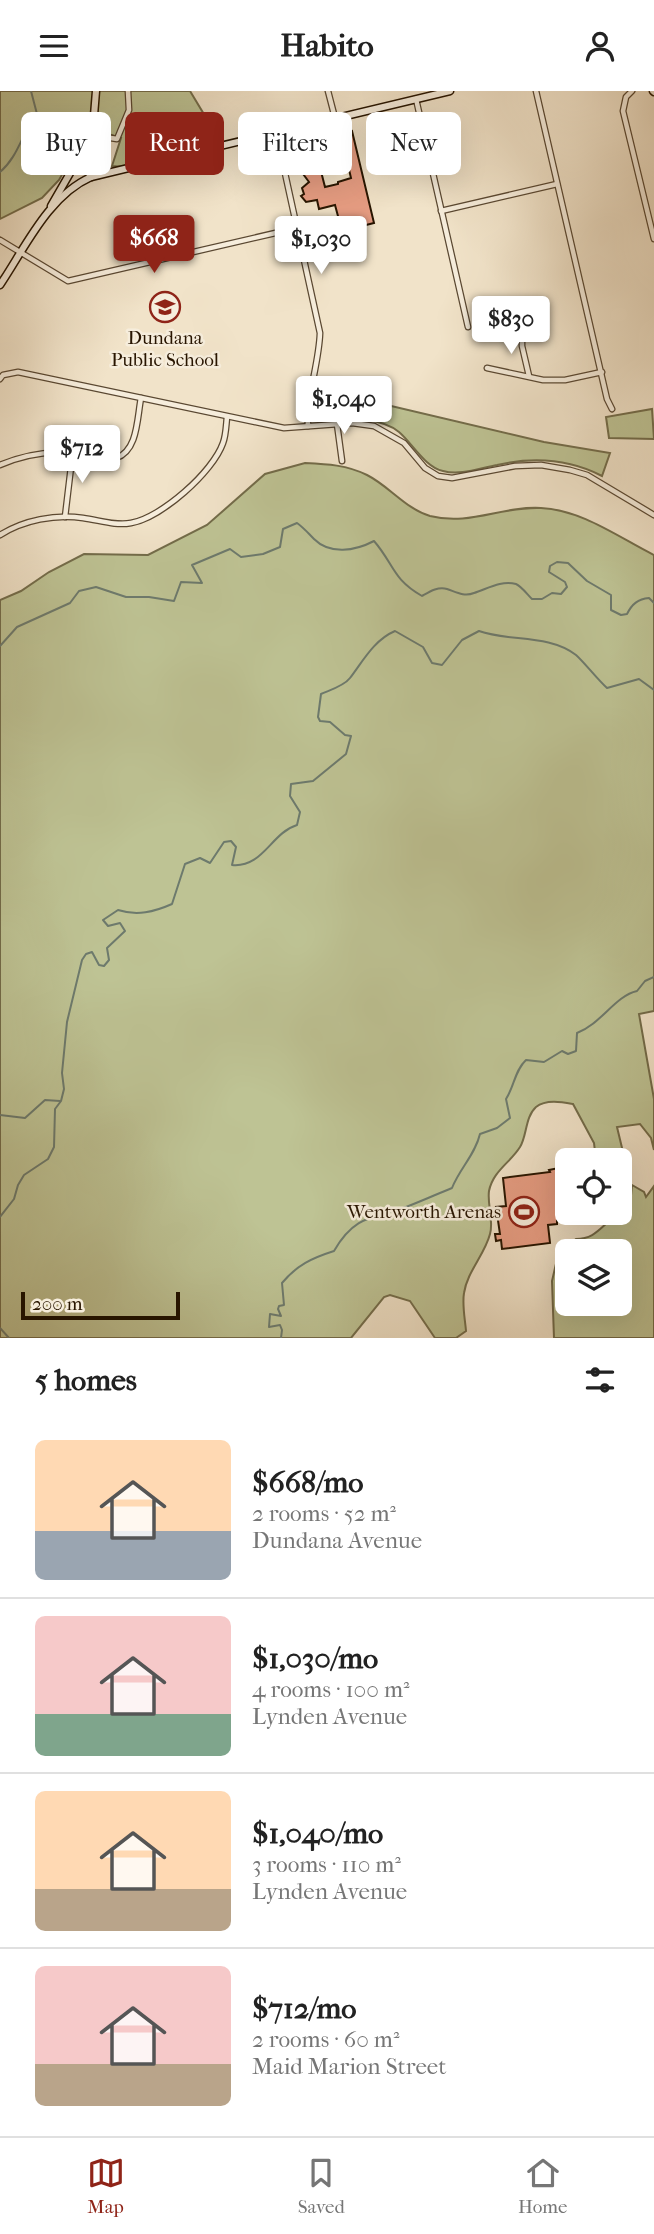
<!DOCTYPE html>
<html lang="en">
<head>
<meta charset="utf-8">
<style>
	:root { --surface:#fff; --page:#f2f2f2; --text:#222; --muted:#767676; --line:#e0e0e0; --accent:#8f2418 }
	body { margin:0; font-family:"IM FELL French Canon",serif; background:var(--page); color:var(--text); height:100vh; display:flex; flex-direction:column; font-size:26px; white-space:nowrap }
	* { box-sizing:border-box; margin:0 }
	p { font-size:23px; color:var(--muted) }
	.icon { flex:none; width:38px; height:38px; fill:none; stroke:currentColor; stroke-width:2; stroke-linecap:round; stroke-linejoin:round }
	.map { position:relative; height:1247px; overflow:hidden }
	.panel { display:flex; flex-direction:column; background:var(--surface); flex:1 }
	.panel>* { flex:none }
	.top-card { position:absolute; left:21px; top:21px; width:612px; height:63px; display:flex; gap:14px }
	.tools { position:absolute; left:555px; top:1057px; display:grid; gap:14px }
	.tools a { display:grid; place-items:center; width:77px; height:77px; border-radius:10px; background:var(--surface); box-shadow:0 7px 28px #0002; font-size:35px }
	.scale { position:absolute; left:21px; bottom:18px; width:159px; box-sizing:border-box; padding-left:7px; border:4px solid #281500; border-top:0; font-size:19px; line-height:24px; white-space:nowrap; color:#281500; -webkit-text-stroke:5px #f6eddc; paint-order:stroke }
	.price { position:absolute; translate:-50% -60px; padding:0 16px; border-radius:7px; background:#fff; color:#222; font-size:23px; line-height:46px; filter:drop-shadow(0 2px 4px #0008) }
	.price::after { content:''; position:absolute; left:50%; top:42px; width:21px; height:16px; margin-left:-10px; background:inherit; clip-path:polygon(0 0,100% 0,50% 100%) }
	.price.on { background:var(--accent); color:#fff }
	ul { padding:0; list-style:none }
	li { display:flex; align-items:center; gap:21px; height:175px; padding:0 35px }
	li+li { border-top:2px solid var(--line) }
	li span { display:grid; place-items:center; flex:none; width:196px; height:140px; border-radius:10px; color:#555 }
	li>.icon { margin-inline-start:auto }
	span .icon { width:84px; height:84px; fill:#fffc; stroke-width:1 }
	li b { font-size:30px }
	h2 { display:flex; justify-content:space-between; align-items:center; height:84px; padding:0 35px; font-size:30px }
	.pill { padding:0 24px; border-radius:10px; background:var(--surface); box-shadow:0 7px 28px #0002; font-size:24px; line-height:63px }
	.pill.on { background:var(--accent); color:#fff }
	header { display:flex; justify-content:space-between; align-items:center; height:91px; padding:0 35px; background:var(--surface); font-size:32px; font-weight:700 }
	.tabs { display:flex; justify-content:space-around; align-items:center; height:98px; border-top:2px solid var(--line); background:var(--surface); font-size:19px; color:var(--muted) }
	.tabs a { display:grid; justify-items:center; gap:4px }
	.tabs .on { color:var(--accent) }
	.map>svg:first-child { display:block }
	.green { fill:#bec394; stroke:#736c4a; stroke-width:2; fill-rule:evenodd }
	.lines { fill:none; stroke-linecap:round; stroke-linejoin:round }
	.stream { stroke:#6d7a6d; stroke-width:2 }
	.building { fill:#e79d83; stroke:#281500; stroke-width:2 }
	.street-casing { stroke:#5a4832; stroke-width:7 }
	.secondary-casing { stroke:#281500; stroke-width:9 }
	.street { stroke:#f6eddc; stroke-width:4.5 }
	.secondary { stroke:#f6eddc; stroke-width:6 }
	.labels { text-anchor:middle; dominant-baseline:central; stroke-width:5; stroke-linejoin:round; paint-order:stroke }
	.poi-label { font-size:19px; fill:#281500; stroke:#f6eddc }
</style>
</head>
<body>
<header><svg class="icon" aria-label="menu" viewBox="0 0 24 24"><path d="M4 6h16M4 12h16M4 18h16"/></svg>Habito<svg class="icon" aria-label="person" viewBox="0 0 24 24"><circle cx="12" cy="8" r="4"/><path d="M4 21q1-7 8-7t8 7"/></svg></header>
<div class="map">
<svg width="654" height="1247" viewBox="0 0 654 1247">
	<rect width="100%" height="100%" fill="#f1e3c9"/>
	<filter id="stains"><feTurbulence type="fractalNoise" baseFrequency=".00286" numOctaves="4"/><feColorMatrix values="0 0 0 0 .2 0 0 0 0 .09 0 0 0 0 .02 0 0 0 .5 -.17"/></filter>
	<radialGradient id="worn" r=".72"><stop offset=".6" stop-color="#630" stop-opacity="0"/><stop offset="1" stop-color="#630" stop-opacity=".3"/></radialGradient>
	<g class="green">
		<polygon points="0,0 190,0 208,30 212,46 187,53 187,60 154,65 125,76 112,75 121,47 89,37 59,89 42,107 0,128"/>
		<path d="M319 298 544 351 610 362 602 385C569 368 532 366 497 374 480 377 460 385 443 380 425 376 413 353 399 341 379 325 345 328 321 328L316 319Z"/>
		<polygon points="652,318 654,348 609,347 606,326"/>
		<path d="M305 372C327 373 347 374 367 384 389 395 406 418 430 425 470 435 501 415 541 417 582 419 618 446 654 464V920L639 923 654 1008V1059L651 1047 640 1033 617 1036 623 1061 609 1063 610 1069H596L594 1052 573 1013C562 1011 546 1008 536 1016 525 1026 527 1045 520 1056 510 1072 493 1080 489 1100 487 1114 494 1129 490 1143 485 1163 467 1181 464 1202 462 1214 465 1228 466 1240L456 1247H435L410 1210 390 1204 384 1206 351 1247H0V509L21 500 49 481 84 463 148 464 207 434 265 383Z"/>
		<path d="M632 1094 644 1101 646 1106 654 1095V1247H554L552 1190 558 1164 576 1148C591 1148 597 1141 608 1131L607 1122H620V1106L624 1123 629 1125ZM567 1160H620V1213H567Z"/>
	</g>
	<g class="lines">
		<g class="stream">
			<path d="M0 81C19 65 22 41 37 23L31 0"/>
			<path d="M0 555 17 536 70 512 79 500 96 496 126 506H149L174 510 181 491 202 492 192 474 230 458 241 466 263 463 280 456 283 438 297 432C304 437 308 442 314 448 330 464 355 460 374 450 394 473 392 488 422 505 429 501 438 495 447 498 456 501 464 506 474 502 487 498 501 489 516 493 521 495 527 503 532 508H542L552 502 561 503 567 496 565 491 549 481 550 475 557 471 568 472 587 490 611 504V519L621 524 627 523C632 513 638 508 649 507L654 512"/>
			<polyline points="0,1024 25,1027 45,1009 60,1010"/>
			<path d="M0 1126 14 1108 18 1094 24 1084 48 1068 54 1056 55 1018 61 1010 64 998 62 982 67 931 82 869 86 863 92 861 99 874 104 875 109 869 107 857 125 840 120 832 108 835 103 829 118 819C137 825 154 821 172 813L185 773 200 767 210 772 224 751 231 750 236 756 232 774C263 777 271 742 297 734L300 721 290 705 291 693 313 690 346 663 351 645 345 644 330 631 320 630 318 626 321 603C330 599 344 595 350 587 363 570 374 549 395 540L423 556 432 572 442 574 462 549 479 540C510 551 548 543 576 564 584 571 597 588 607 597L639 588 654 599"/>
			<polyline points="0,1237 9,1247"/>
			<path d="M281 1247 282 1239 280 1234 269 1236 270 1223 281 1225 278 1218 279 1215 284 1214 282 1192C297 1174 312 1167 334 1160 354 1125 372 1127 406 1116 422 1110 437 1103 452 1097 460 1077 475 1064 480 1043L497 1037 510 1027 506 1008C514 996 515 979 526 969L544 971 562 960 568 963 576 960 577 942C601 933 615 905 637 900L645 890 654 886"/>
		</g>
	</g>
	<g class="building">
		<polygon points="352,40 374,132 342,140 335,114 319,118 317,109 306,111 301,105 304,103 302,97 309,91 298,76 301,73 298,69 300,67 292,57 297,53 313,49 325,96 338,93 338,91 351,87 343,53 329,56 326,45"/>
		<polygon points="565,1073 567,1124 557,1126 557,1133 548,1134 550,1152 502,1158 501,1149 496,1150 495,1143 500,1143 496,1116 506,1115 503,1087 550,1081 549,1079 559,1077 559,1074"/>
	</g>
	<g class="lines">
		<g class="street-casing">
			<g id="street">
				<polyline points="328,0 335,27"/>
				<polyline points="536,0 607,308 612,318"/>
				<polyline points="632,0 626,6 623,20 654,148"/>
				<polyline points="416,8 468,236"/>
				<path d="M276 41 320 242C319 273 306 307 308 335"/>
				<polyline points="92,44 117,48 129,19 128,0"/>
				<polyline points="441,120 557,93"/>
				<polyline points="0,149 68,190 297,137"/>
				<polyline points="522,243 522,255 529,285"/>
				<polyline points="487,277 543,289 565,289 602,281"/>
				<polyline points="0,288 3,284 18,281 284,337 352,332 374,335 404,352 425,377 438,385 452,387 515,375 541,374 570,379 587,384 654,424"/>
				<polyline points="337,333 342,370"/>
				<path d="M0 374C40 357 75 359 116 367 138 360 137 327 141 307"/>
				<polyline points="65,426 73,359"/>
				<path d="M0 444C24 429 55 423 83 427 99 429 115 435 131 432 161 427 213 381 223 352 226 344 226 335 227 326"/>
			</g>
		</g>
		<g class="secondary-casing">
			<g id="secondary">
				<polyline points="653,0 654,1"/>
				<polyline points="92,45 98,84"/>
				<polyline points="91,86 84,73 93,37 96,0"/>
				<polyline points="51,115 92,44"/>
				<path d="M0 194C25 157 48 105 91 86L450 0"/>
			</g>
		</g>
		<use href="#street" class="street"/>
		<use href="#secondary" class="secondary"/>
	</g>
	<defs>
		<g id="school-ring" transform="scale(1.575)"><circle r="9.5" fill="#f6eddc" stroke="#8f2418" stroke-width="1.5"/><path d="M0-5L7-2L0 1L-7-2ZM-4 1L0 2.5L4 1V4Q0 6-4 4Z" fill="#8f2418"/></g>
		<g id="stadium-ring" transform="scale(1.575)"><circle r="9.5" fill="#f6eddc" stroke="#8f2418" stroke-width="1.5"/><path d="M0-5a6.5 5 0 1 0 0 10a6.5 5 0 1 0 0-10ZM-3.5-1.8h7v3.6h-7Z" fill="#8f2418"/></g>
	</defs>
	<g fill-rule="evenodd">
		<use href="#school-ring" x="165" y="216"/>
		<use href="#stadium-ring" x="524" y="1121"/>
	</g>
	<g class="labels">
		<g class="poi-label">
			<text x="165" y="247">Dundana<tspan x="165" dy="22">Public School</tspan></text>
			<text x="501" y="1121" text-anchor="end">Wentworth Arenas</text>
		</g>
	</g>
	<rect width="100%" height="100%" filter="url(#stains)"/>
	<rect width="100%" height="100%" fill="url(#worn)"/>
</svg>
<div class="tools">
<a><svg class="icon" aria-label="locate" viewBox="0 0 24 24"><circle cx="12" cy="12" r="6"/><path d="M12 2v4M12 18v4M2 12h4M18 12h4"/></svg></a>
<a><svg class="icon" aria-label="layers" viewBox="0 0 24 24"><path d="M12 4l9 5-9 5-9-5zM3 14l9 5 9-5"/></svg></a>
</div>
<div class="scale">200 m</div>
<b class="price on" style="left:154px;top:184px">$668</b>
<b class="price" style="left:321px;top:185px">$1,030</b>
<b class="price" style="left:511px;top:265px">$830</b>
<b class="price" style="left:344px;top:345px">$1,040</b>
<b class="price" style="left:82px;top:394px">$712</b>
<div class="top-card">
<a class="pill">Buy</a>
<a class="pill on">Rent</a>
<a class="pill">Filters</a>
<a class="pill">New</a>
</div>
</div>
<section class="panel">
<h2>5 homes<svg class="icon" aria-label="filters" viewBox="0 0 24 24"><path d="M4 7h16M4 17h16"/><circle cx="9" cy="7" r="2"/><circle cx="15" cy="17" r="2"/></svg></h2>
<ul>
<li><span style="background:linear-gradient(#ffd9b3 65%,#9aa5b1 0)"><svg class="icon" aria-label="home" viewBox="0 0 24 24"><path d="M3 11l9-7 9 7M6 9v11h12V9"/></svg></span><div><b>$668/mo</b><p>2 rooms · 52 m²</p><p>Dundana Avenue</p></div></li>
<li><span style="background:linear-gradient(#f6c9c9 70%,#7fa58c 0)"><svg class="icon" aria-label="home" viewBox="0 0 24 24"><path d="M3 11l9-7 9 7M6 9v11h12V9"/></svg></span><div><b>$1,030/mo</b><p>4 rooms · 100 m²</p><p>Lynden Avenue</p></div></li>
<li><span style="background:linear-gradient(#ffd9b3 70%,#b9a48a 0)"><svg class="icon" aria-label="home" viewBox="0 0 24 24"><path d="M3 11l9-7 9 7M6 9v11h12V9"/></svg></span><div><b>$1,040/mo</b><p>3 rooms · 110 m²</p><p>Lynden Avenue</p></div></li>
<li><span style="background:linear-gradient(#f6c9c9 70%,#b9a48a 0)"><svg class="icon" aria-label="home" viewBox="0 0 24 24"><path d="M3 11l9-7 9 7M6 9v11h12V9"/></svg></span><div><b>$712/mo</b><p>2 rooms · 60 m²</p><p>Maid Marion Street</p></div></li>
</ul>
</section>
<nav class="tabs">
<a class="on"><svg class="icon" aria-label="map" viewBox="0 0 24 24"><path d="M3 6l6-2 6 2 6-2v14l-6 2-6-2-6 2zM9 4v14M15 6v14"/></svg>Map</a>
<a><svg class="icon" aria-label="saved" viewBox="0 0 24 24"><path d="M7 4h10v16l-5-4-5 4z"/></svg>Saved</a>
<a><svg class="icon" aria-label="home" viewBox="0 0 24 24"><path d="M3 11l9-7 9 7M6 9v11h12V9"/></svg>Home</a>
</nav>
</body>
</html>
